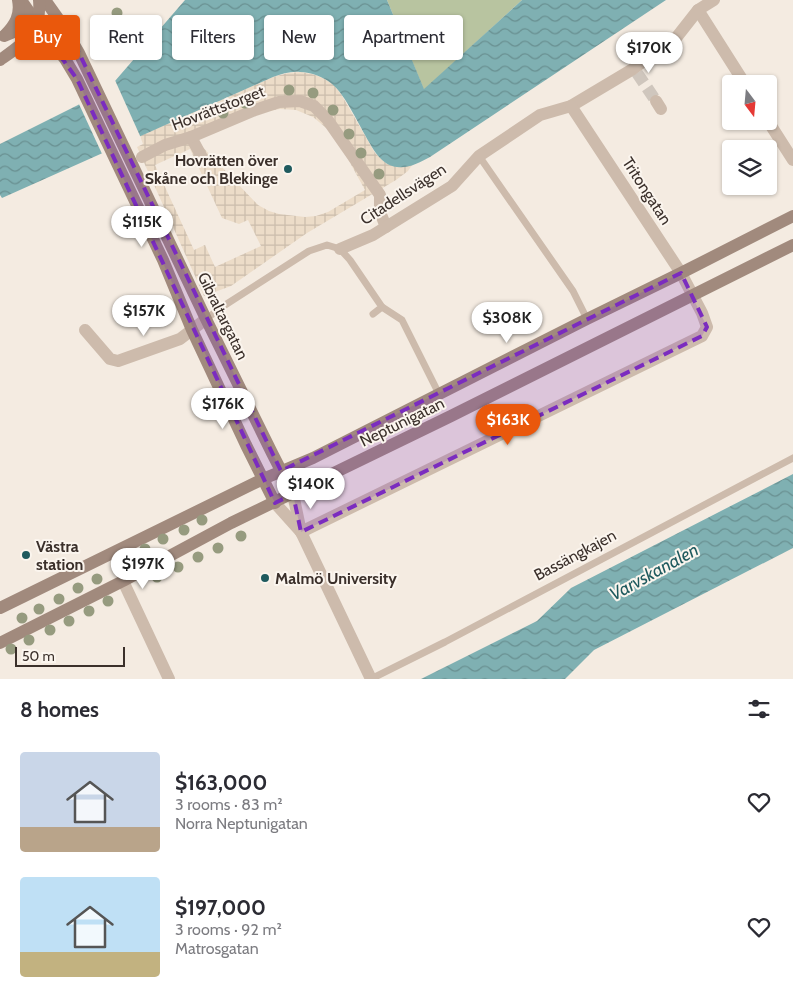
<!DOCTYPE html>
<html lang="en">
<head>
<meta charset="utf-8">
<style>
	:root { --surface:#fff; --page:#f2f2f3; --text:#2b2b33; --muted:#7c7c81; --accent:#ea580c }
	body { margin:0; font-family:Cabin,sans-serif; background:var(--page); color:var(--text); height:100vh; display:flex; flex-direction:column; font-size:19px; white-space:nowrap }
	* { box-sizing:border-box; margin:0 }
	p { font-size:16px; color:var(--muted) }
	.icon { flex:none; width:28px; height:28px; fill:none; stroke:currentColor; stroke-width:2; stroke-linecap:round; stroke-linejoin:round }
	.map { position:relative; height:679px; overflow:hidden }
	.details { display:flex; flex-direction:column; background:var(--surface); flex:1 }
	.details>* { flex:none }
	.hud { position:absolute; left:15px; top:15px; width:500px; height:45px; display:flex; gap:10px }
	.needle { width:32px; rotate:164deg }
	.tools { position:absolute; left:722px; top:75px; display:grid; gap:10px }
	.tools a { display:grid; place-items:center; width:55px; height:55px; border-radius:5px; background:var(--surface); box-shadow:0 1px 4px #0004; font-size:25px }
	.scale { position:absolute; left:15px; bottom:12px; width:110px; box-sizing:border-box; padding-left:5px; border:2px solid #3b302b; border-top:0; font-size:14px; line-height:18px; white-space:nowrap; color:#3b302b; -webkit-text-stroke:4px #fbf5ee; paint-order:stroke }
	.price { position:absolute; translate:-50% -42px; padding:0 11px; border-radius:18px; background:#fff; color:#222; font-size:16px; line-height:32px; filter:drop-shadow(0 1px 2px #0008) }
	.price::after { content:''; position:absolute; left:50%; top:30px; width:15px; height:11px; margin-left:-8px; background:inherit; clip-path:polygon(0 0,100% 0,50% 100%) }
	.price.active { background:var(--accent); color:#fff }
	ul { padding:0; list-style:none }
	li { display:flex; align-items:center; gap:15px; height:125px; padding:0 20px }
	li span { display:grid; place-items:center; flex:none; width:140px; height:100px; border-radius:5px; color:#555 }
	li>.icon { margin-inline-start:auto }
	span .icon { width:60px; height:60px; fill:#fffc; stroke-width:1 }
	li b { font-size:21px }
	h2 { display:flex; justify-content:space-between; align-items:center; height:60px; padding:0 20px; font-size:21px }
	.chip { padding:0 18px; border-radius:5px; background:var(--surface); box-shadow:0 1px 4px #0004; font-size:18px; line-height:45px }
	.chip.active { background:var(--accent); color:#fff }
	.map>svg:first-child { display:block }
	.green { fill:#b8c4a0 }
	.plaza { fill:url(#plaza-grid); fill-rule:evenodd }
	.water { fill:url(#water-waves) }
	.pier { fill:#f4ebe1 }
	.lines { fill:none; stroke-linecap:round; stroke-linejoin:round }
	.street-tunnel { stroke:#cfc6bd; stroke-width:12; stroke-dasharray:12 6; stroke-linecap:butt }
	.lane { stroke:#cdbbac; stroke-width:7 }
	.street { stroke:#cdbbac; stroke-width:12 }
	.secondary { stroke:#a18a7d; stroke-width:12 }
	.tree { fill:#969b7f }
	.marked { fill:#7b2cbf; fill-opacity:0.2; stroke:#7b2cbf; stroke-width:4; stroke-dasharray:10 6; stroke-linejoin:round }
	.poi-dot { fill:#1f5a5e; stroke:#fbf5ee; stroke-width:2 }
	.labels { text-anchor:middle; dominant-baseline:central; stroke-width:4; stroke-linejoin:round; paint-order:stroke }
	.street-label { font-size:16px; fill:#3b302b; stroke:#fbf5ee }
	.poi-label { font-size:16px; font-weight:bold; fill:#3b302b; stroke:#fbf5ee; text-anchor:start }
	.water-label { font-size:18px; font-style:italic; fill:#1f5a5e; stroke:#fbf5ee }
</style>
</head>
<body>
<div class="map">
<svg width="793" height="679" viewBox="0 0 793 679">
	<defs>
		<pattern id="plaza-grid" width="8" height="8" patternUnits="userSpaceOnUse" patternTransform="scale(1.25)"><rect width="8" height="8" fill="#ecdcc8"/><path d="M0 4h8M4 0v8" fill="none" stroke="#cbbdac"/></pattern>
		<pattern id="water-waves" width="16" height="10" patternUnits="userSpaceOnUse" patternTransform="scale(1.25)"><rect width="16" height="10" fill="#7fb0b2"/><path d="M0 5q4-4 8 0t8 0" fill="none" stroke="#699091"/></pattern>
	</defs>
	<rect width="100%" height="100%" fill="#f4ebe1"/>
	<polygon class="green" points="387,0 522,0 424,90"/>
	<path class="plaza" d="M301 72 312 74 323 78 333 84 341 94 375 153 386 163 397 167 412 165 408 171 396 180 307 233 231 286 204 296 137 147 143 144 140 136 273 77 288 73ZM280 109 296 110 313 117 331 132 343 150 365 190 328 212 316 216 305 217 279 214 269 211 258 205 194 138 258 113ZM190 149 222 218 239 224 248 220 261 246 215 267 205 245 194 250 155 165Z"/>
	<g class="water">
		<path d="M185 0H387L424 89 522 0H666L430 157C420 162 409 169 397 167 384 166 375 153 369 142 360 127 345 94 332 84 324 77 311 72 300 72 291 71 282 74 273 77L2 198 0 195V144L78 105 115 81Z"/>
		<polygon points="793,474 793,548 594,650 565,679 421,679 537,621 571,588"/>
	</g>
	<polygon class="pier" points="114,78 141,138 103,156 78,102"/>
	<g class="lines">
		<polyline class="street-tunnel" points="637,73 656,101"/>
		<g class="lane">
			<polyline points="479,156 573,291 587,319"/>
			<polyline points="382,307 402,320 439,394"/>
			<polyline points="206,319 222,307 309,251 327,245 340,249 350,260 382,307 373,314"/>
			<polyline points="371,679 445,642 793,458"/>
		</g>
		<g class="street">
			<polyline points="698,10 745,84"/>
			<polyline points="656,101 661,109"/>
			<polyline points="768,121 793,160"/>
			<polyline points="191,137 204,161"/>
			<polyline points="142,157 165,145 191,137 255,110 279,102 300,101 314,106 327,119 380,195 380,212 386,227"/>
			<polyline points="340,249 373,235 452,186 479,156 540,115 571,106 633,69 676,38 698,10 714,0"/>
			<polyline points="85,330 110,359 118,361 180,339 206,319"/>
			<polyline points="293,494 301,532 371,679"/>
			<polyline points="275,503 301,532"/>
			<polyline points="301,532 702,336 707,327 702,313 681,273 571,106"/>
			<polyline points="123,581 169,679"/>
		</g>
		<g class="secondary">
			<polyline points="21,0 43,32 65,59 77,79 163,260 192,330 246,445 275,503"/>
			<polyline points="45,0 62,24 79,53 206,319 272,453 293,494"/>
			<path d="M5 35C15 25 21 15 18 0"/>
			<path d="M4 36C25 27 38 21 62 24"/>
			<path d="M0 60C24 43 42 32 39 0"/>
			<polyline points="0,608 263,479 313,458 587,319 681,273 793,216"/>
			<polyline points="0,643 123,581 231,523 451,416 793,245"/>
		</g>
	</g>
	<g class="tree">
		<circle cx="117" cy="13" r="5.5"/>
		<circle cx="106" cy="46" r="5.5"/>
		<circle cx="289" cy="90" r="5.5"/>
		<circle cx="313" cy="93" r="5.5"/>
		<circle cx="245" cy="103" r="5.5"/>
		<circle cx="333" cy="110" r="5.5"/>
		<circle cx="223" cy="113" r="5.5"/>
		<circle cx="349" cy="134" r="5.5"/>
		<circle cx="361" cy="153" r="5.5"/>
		<circle cx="379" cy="174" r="5.5"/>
		<circle cx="202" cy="520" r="5.5"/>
		<circle cx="184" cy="530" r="5.5"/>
		<circle cx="241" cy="536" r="5.5"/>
		<circle cx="163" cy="539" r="5.5"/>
		<circle cx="218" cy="548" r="5.5"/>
		<circle cx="145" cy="549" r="5.5"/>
		<circle cx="198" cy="557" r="5.5"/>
		<circle cx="178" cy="567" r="5.5"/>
		<circle cx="118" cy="568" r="5.5"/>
		<circle cx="157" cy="577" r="5.5"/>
		<circle cx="97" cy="579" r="5.5"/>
		<circle cx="78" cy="588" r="5.5"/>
		<circle cx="59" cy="599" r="5.5"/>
		<circle cx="108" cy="601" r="5.5"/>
		<circle cx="39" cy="609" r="5.5"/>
		<circle cx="89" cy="611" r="5.5"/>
		<circle cx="22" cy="618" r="5.5"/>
		<circle cx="69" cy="621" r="5.5"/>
		<circle cx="50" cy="630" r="5.5"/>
		<circle cx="29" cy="640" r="5.5"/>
		<circle cx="11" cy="649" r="5.5"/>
	</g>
	<path class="marked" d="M37 24H62L79 53 281 471 681 273 707 327 702 336 301 532 293 494 275 503 77 79Z"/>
	<g class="poi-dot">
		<circle cx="288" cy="169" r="5"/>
		<circle cx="26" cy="555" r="5"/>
		<circle cx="265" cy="578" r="5"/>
	</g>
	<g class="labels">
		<g class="street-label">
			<text transform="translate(218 108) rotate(-21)">Hovrättstorget</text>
			<text transform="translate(647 191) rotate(57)">Tritongatan</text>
			<text transform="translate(403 194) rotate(-33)">Citadellsvägen</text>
			<text transform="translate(223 316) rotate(64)">Gibraltargatan</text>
			<text transform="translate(402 422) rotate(-26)">Neptunigatan</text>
			<text transform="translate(575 555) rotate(-28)">Bassängkajen</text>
		</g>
		<g class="poi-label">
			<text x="278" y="160" text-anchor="end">Hovrätten över<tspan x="278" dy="18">Skåne och Blekinge</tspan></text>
			<text x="36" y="546">Västra<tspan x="36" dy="18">station</tspan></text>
			<text x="275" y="578">Malmö University</text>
		</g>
		<g class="water-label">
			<text transform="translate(654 572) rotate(-29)">Varvskanalen</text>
		</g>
	</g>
</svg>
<div class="tools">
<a><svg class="needle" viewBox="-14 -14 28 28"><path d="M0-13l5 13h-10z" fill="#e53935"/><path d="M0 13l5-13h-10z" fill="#7c7c81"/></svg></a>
<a><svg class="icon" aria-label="layers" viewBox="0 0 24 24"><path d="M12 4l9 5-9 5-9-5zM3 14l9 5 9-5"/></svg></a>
</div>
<div class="scale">50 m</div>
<b class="price" style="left:649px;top:74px">$170K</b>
<b class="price" style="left:142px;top:248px">$115K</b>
<b class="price" style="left:144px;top:337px">$157K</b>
<b class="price" style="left:507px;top:344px">$308K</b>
<b class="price" style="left:223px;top:430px">$176K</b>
<b class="price active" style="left:508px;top:446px">$163K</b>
<b class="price" style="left:311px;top:510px">$140K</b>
<b class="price" style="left:143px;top:590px">$197K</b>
<div class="hud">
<a class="chip active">Buy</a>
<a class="chip">Rent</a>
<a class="chip">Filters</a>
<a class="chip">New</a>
<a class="chip">Apartment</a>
</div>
</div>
<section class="details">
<h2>8 homes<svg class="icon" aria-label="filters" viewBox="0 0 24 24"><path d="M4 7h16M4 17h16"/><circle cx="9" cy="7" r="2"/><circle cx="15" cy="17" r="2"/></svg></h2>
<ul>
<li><span style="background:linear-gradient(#c9d6e8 75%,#b9a48a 0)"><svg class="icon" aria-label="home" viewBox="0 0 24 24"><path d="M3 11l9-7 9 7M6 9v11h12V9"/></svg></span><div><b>$163,000</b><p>3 rooms · 83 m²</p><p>Norra Neptunigatan</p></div><svg class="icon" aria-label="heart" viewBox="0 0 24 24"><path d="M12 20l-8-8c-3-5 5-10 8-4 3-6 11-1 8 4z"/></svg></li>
<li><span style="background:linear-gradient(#bfe0f5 75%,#c2b280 0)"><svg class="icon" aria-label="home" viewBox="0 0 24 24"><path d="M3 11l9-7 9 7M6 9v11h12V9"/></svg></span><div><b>$197,000</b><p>3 rooms · 92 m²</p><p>Matrosgatan</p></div><svg class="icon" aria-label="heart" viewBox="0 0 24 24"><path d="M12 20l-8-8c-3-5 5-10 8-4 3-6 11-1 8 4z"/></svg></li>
</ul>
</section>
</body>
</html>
